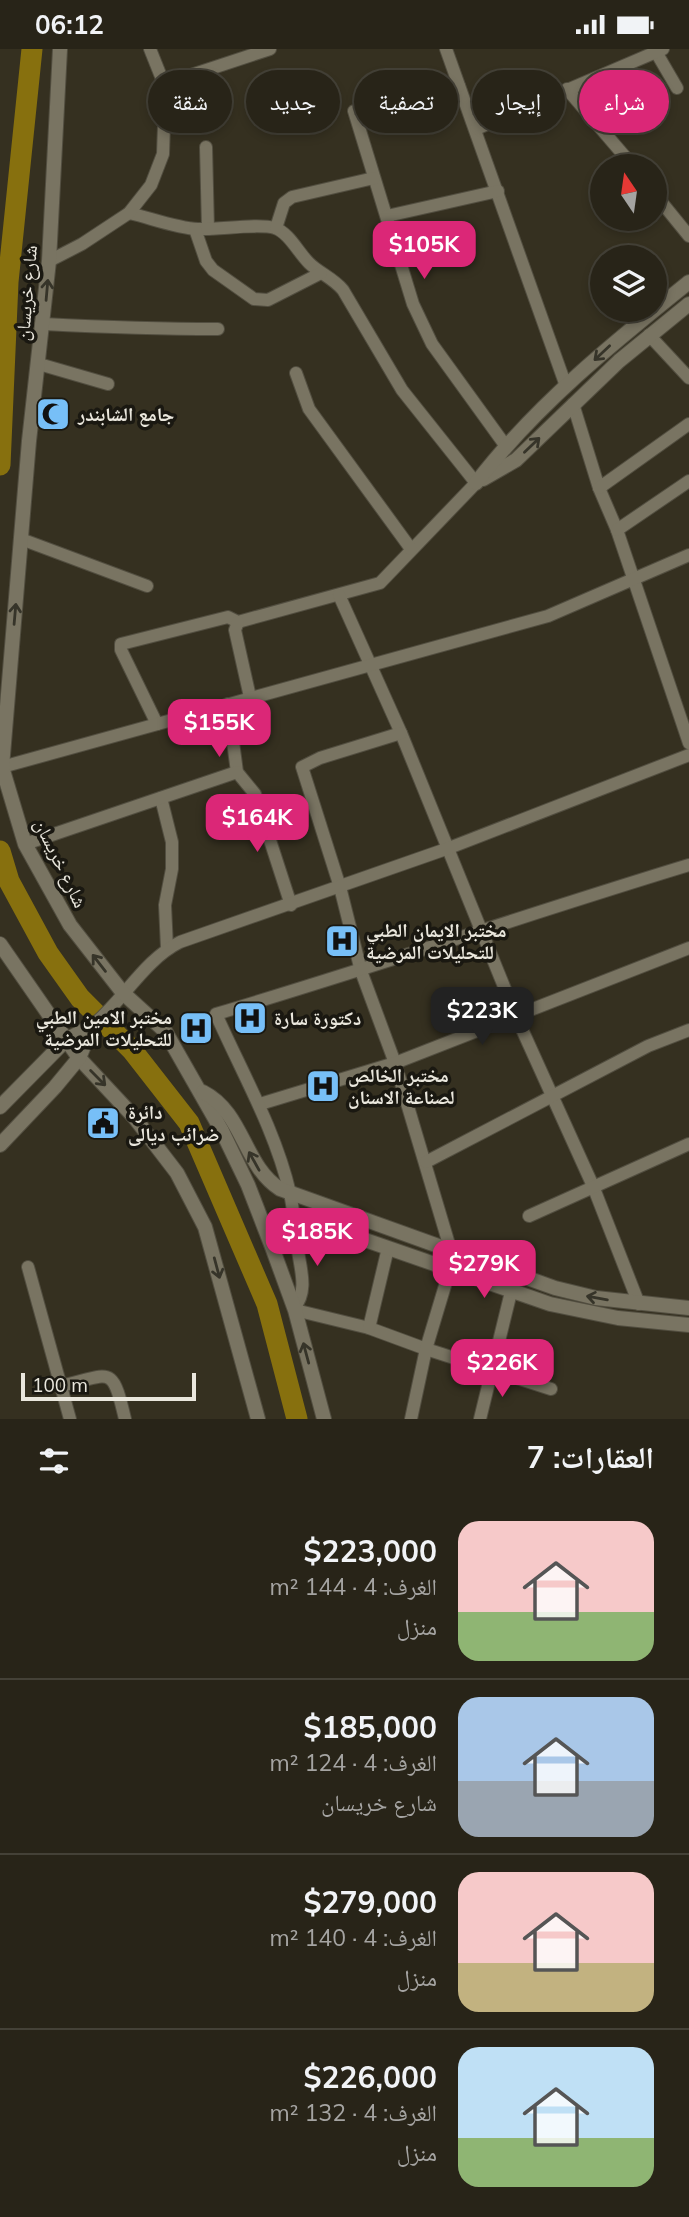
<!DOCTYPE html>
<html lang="ar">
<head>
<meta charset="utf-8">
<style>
	:root { --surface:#282418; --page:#302c21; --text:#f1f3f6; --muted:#a5a4a2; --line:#444137; --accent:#db2777 }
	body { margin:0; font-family:Mulish,"Noto Naskh Arabic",sans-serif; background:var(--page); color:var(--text); direction:rtl; height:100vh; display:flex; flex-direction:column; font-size:26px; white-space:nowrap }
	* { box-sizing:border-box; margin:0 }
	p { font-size:23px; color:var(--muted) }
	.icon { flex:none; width:38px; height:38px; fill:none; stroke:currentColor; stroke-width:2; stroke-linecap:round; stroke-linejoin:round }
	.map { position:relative; height:1370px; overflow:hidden; direction:ltr }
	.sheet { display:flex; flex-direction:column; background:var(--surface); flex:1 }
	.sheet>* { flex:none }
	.guide { position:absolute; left:21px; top:21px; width:648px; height:63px; direction:rtl; display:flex; gap:14px }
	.needle { width:46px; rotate:347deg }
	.buttons { position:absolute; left:590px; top:105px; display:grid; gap:14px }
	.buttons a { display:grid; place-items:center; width:77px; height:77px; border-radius:50%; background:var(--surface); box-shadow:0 4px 10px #0003,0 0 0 2px var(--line); font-size:35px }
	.scale { position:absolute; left:21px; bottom:18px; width:175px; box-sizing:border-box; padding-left:7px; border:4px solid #eae7dd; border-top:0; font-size:19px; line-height:24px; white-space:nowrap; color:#eae7dd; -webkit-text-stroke:5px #1a1811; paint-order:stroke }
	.price { position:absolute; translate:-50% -60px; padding:0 16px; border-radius:14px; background:var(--accent); color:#fff; font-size:23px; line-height:46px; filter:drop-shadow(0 2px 4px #0008) }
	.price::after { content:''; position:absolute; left:50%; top:42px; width:21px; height:16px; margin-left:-10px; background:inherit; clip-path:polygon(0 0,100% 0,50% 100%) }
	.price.active { background:#222; color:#fff }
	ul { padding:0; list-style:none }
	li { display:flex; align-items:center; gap:21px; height:175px; padding:0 35px }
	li+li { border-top:2px solid var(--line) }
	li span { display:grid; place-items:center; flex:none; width:196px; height:140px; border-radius:21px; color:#555 }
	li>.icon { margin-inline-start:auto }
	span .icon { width:84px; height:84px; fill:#fffc; stroke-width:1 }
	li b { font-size:30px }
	h2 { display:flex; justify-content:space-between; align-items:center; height:84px; padding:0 35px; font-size:30px }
	.pill { padding:0 24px; border-radius:32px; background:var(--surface); box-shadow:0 4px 10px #0003,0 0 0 2px var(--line); font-size:24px; line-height:63px }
	.pill.active { background:var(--accent); color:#fff }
	.status { display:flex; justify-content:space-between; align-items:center; height:49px; padding:0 35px; background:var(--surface); direction:ltr }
	.status svg { height:19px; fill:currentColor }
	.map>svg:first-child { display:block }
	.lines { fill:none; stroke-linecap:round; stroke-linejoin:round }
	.river { stroke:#87700e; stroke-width:21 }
	.minor-casing { stroke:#524e40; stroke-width:14 }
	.tertiary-casing { stroke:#524e40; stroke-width:16 }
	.minor { stroke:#797462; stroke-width:12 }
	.tertiary { stroke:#797462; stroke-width:14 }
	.oneway { stroke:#363429 }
	.labels { text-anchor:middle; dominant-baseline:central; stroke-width:7; stroke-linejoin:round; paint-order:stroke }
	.street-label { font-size:19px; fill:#eae7dd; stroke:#1a1811 }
	.poi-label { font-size:19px; font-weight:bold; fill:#eae7dd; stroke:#1a1811; text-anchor:start }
</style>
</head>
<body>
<div class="status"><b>06:12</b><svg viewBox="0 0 49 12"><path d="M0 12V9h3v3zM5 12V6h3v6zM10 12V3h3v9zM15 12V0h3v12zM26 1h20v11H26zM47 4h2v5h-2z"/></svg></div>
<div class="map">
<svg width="689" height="1370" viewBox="0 0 689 1370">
	<rect width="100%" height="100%" fill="#353020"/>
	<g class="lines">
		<g class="river">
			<polyline points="0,416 8,233 32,0"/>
			<polyline points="0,802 9,832 48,904 80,949 132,1001 189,1074 267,1255 297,1370"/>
		</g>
		<g class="minor-casing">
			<g id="minor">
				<polyline points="446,0 566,337"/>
				<polyline points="656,3 677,39"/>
				<polyline points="164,35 270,0"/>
				<polyline points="459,37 354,62 413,255 432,295 505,396"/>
				<polyline points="567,40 633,117"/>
				<polyline points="476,80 663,0"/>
				<polyline points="206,98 208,180"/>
				<polyline points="654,144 689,187"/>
				<path d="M129 164C151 169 176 179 198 180 219 181 257 174 275 179 289 184 298 203 309 214 319 224 333 229 343 241L402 341 476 434 380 534 238 573 228 568 121 595V601L157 675"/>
				<polyline points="387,167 498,142"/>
				<polyline points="276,179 284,154 292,148 374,129"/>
				<polyline points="195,180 206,212 213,221 254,250 268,251 321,224"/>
				<polyline points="49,212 82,195 129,164 151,136 163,105 164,76 164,35 150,0"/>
				<path d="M44 275C102 278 160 280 218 280"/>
				<polyline points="649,286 689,329"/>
				<polyline points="39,315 108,335"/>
				<polyline points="296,324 309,360 411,500"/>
				<polyline points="573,355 599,439 617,481 689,694"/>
				<polyline points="599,439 689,375"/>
				<polyline points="617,481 689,432"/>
				<polyline points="21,490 147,537"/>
				<polyline points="339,546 401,684 516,967 593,1137 639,1255"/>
				<polyline points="238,573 235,581 250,648"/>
				<polyline points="228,655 237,723 255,745 291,856"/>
				<polyline points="401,684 320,709 302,718 340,838 361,922 395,1014 451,1202"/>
				<polyline points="2,718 548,567 689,506"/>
				<polyline points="161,749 172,793 172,820 165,856 167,899"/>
				<polyline points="25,795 237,723"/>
				<path d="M92 977C123 952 144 911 180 893L449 799 689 706"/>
				<polyline points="260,1055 395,1014 689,899"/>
				<polyline points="426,1113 648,997 689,981"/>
				<polyline points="529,1167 689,1095"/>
				<polyline points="28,1218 70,1370"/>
				<path d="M294 1259C308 1243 301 1222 298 1202 295 1183 294 1163 290 1144 275 1080 242 1024 216 965 375 918 531 864 689 816"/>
				<polyline points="295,1261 369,1279 426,1300 551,1340"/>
				<polyline points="369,1279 388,1199"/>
				<path d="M61 1337C112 1325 112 1315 125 1370"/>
				<polyline points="411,1370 426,1300 450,1220"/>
				<polyline points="480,1370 511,1243"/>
			</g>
		</g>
		<g class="tertiary-casing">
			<g id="tertiary">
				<polyline points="60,0 49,212 29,392 2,718 25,795 70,876 123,944 165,982 222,1082 248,1136 272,1198 295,1261 324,1370"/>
				<polyline points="483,430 516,411 619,312 689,255"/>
				<path d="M476 434C536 356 613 294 689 233"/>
				<polyline points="0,895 79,1009 134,1068 177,1124 205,1178 258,1370"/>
				<path d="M203 1043C244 1064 243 1116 280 1140L555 1239 596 1249 689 1259"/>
				<polyline points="0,1058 66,991 92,977"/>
				<polyline points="0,1096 55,1038 79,1009 92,977"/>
				<polyline points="293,1166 550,1255 618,1269 689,1276"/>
			</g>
		</g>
		<use href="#minor" class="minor"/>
		<use href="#tertiary" class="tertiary"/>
	</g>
	<defs><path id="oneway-shaft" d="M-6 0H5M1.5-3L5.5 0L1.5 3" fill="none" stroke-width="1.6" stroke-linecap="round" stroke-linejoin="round" transform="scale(1.75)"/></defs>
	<g class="oneway">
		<use href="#oneway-shaft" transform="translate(47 241) rotate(-85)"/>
		<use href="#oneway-shaft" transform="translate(602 304) rotate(137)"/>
		<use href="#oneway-shaft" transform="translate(532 396) rotate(-44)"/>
		<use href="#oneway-shaft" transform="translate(15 565) rotate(-85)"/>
		<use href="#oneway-shaft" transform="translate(99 914) rotate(-128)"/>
		<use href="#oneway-shaft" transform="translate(98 1029) rotate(45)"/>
		<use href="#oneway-shaft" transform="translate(254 1112) rotate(-119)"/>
		<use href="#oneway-shaft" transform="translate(217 1219) rotate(75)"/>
		<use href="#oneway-shaft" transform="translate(597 1249) rotate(-170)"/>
		<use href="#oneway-shaft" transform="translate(306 1304) rotate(-105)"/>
	</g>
	<defs>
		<g id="mosque-square" transform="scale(1.75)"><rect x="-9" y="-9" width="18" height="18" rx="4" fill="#77bff7" stroke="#1a1811"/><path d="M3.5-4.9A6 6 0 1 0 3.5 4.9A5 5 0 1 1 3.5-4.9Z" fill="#111"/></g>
		<g id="hospital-square" transform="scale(1.75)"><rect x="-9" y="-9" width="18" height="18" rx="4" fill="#77bff7" stroke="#1a1811"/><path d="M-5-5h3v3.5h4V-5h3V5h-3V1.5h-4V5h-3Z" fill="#111"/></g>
		<g id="civic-square" transform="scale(1.75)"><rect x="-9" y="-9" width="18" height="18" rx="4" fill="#77bff7" stroke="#1a1811"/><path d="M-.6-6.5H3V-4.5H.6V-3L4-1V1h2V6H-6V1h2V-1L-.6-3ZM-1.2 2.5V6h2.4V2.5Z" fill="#111"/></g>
	</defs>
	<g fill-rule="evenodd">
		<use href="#mosque-square" x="53" y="365"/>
		<use href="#hospital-square" x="342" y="892"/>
		<use href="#hospital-square" x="250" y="969"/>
		<use href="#hospital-square" x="196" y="979"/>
		<use href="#hospital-square" x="323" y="1037"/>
		<use href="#civic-square" x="103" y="1074"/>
	</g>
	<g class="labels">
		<g class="street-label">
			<text transform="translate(26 244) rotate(-85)">شارع خريسان</text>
			<text transform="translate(61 814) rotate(64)">شارع خريسان</text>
		</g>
		<g class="poi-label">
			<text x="78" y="365">جامع الشابندر</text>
			<text x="366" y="881">مختبر الايمان الطبي<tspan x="366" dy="22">للتحليلات المرضية</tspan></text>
			<text x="172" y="968" text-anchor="end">مختبر الامين الطبي<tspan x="172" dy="22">للتحليلات المرضية</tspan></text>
			<text x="274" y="969">دكتورة سارة</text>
			<text x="348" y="1026">مختبر الخالص<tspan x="348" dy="22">لصناعة الاسنان</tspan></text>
			<text x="128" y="1063">دائرة<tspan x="128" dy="22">ضرائب ديالى</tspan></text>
		</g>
	</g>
</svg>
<div class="buttons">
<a><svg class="needle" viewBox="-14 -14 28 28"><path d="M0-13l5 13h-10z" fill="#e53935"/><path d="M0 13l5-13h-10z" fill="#a5a4a2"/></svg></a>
<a><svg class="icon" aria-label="layers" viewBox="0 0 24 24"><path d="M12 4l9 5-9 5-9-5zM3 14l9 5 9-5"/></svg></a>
</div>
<div class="scale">100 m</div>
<b class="price" style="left:424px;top:232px">$105K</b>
<b class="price" style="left:219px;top:710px">$155K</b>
<b class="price" style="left:257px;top:805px">$164K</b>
<b class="price active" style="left:482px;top:998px">$223K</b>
<b class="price" style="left:317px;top:1219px">$185K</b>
<b class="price" style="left:484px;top:1251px">$279K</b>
<b class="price" style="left:502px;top:1350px">$226K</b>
<div class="guide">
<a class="pill active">شراء</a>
<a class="pill">إيجار</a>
<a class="pill">تصفية</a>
<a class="pill">جديد</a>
<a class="pill">شقة</a>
</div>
</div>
<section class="sheet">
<h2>العقارات: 7<svg class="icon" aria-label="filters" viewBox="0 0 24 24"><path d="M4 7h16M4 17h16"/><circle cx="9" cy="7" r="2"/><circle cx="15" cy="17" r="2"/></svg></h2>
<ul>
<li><span style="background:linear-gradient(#f6c9c9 65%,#8fb573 0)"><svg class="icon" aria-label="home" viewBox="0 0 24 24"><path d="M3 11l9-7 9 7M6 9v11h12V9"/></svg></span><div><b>$223,000</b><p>الغرف: 4 · 144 m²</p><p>منزل</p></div></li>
<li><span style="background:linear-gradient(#a9c7e8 60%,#9aa5b1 0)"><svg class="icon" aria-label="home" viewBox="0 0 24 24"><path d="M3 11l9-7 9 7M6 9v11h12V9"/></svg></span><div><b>$185,000</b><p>الغرف: 4 · 124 m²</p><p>شارع خريسان</p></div></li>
<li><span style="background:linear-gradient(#f6c9c9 65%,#c2b280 0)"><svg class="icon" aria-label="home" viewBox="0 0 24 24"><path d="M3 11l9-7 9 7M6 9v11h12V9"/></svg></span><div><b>$279,000</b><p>الغرف: 4 · 140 m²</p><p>منزل</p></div></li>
<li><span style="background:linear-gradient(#bfe0f5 65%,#8fb573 0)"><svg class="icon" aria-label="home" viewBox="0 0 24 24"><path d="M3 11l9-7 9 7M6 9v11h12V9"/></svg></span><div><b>$226,000</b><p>الغرف: 4 · 132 m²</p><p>منزل</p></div></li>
</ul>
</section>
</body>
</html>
